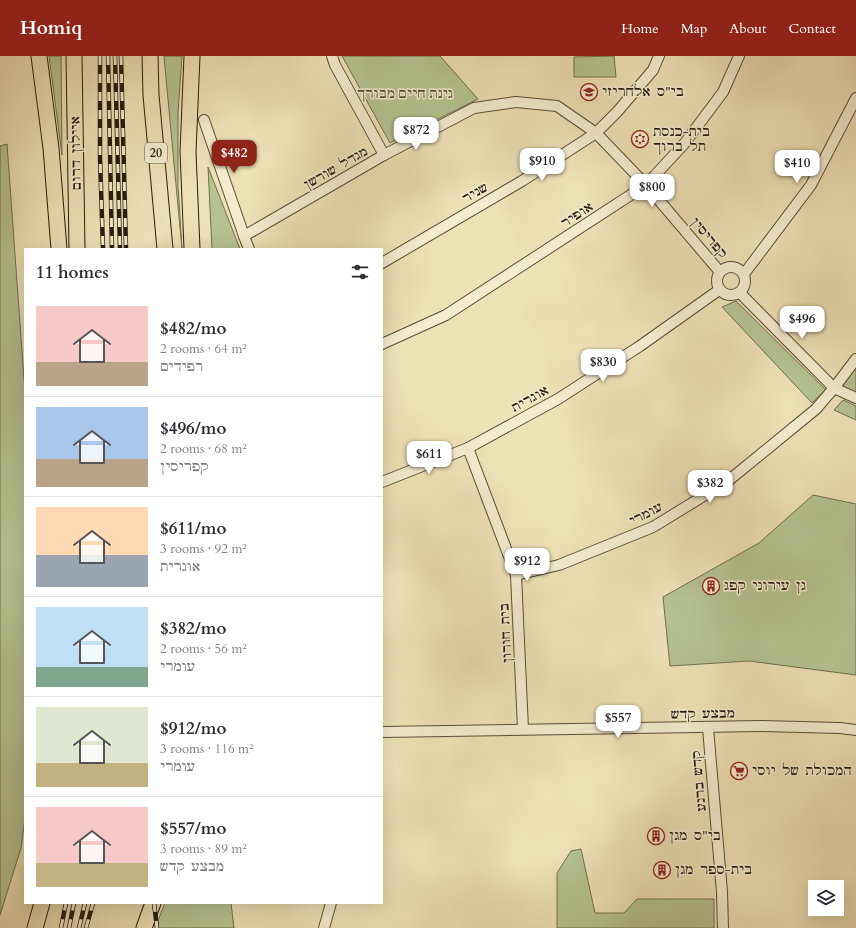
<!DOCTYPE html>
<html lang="en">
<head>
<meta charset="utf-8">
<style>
	:root { --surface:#fff; --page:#f7f7f7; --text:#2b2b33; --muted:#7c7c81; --line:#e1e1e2; --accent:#8f2418 }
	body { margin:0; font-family:Cardo,"Frank Ruhl Libre",serif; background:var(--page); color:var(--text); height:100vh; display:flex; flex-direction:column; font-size:15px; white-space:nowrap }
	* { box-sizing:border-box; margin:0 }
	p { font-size:13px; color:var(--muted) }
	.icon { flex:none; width:22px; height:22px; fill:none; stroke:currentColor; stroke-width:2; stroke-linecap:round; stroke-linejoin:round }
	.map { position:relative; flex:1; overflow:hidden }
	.panel { position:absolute; left:24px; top:192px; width:359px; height:656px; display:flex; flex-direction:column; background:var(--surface); border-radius:0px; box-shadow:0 4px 16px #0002 }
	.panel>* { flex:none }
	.fabs { position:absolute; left:808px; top:824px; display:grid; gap:8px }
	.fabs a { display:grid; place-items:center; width:36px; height:36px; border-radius:0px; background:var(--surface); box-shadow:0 4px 16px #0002; font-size:20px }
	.price { position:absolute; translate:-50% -34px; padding:0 9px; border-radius:8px; background:#fff; color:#222; font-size:13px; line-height:26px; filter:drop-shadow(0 1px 2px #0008) }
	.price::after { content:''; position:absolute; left:50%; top:24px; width:12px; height:9px; margin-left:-6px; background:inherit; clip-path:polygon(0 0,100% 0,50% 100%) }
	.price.active { background:var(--accent); color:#fff }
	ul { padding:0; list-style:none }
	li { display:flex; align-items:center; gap:12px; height:100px; padding:0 12px }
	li+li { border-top:1px solid var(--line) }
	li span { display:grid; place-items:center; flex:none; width:112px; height:80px; border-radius:0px; color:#555 }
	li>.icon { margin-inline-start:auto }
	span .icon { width:48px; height:48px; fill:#fffc; stroke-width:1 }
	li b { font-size:17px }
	h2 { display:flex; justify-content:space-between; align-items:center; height:48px; padding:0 12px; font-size:17px }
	header { display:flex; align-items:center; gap:24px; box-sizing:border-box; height:56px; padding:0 20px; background:var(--accent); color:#fff }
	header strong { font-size:19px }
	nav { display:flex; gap:22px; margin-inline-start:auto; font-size:14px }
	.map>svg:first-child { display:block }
	.green { fill:#b5c391; stroke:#6e7051 }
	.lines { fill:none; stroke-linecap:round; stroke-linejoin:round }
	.minor-casing { stroke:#5a4d3a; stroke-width:12 }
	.highway-casing { stroke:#281c11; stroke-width:17 }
	.minor { stroke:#f5ecd0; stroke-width:10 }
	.highway { stroke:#efe1b6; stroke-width:15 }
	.rail-casing { stroke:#281c11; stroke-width:4.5 }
	.rail { stroke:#f5ecd0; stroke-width:3; stroke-dasharray:9; stroke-linecap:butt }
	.labels { text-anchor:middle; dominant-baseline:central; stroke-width:3; stroke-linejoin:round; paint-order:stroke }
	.shield { fill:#f5ecd0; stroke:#665a4a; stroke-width:1 }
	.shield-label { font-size:12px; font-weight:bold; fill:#281c11 }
	.poi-label { font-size:13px; fill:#281c11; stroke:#f5ecd0; text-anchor:start }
	.park-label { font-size:13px; font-style:italic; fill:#524e37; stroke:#f5ecd0 }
	.street-label { font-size:13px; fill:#281c11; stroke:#f5ecd0 }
</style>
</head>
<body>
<header>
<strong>Homiq</strong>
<nav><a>Home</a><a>Map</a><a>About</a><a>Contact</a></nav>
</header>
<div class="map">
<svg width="856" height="872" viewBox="0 0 856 872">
	<rect width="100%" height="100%" fill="#efe1b6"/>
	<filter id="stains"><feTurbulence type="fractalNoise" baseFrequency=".005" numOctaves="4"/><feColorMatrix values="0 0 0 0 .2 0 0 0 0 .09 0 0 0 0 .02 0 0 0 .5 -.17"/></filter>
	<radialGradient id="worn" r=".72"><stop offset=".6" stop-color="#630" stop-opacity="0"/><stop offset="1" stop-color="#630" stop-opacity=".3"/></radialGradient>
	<g class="green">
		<polygon points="49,0 61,0 62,99"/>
		<polygon points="164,0 182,0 178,57 178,129 182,193"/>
		<polygon points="342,0 440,0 478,43 390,87"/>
		<polygon points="614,0 616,21 574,21 574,1"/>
		<polygon points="7,88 25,337 25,762 21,792 0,859 0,90"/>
		<polygon points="208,111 240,193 212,193"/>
		<polygon points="736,245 826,334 812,347 722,251"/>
		<polygon points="855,312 856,312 856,337 842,331"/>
		<polygon points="843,344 856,350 856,364 834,354"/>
		<polygon points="813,439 856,448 856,619 749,605 670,610 663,541 759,487"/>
		<polygon points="581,793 595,857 624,857 637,843 714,843 714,872 557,872 557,817 571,795"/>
		<polygon points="165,847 231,847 234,872 155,872"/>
	</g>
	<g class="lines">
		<g class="minor-casing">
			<g id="minor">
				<polyline points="332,0 335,9 384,99"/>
				<polyline points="204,64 244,180 249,193"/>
				<polyline points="244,180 384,99 474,52 516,46 557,50 596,77 646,129 720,216"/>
				<polyline points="382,207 522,125 596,77 617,56 653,14 659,0"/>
				<circle cx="731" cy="225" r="14"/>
				<polyline points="744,218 811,129 856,42"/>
				<polyline points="740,237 834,332 856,342"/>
				<polyline points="382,288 446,259 646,129 684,88 723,36 739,0"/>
				<polyline points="468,392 516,519 523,673"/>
				<polyline points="382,426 468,392 558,343 640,290 719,234"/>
				<polyline points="516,519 559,509 653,471 728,425 816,353 834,332 856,303"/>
				<polyline points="708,672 722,836 723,872"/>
				<polyline points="382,676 761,670 840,672 856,674"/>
				<polyline points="324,872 331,847"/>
			</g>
		</g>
		<g class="highway-casing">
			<g id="highway">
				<polyline points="39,0 51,92 59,193"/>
				<polyline points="74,0 77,193"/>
				<polyline points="150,0 151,39 165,193"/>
				<polyline points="192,0 188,96 192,193"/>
				<polyline points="35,872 42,847"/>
				<polyline points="144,872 153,847"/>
			</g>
		</g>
		<use href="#minor" class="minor"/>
		<use href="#highway" class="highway"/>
		<g class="rail-casing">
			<g id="rail">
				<polyline points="100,0 100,101 103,193"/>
				<polyline points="108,0 112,193"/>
				<polyline points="115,0 120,193"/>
				<polyline points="121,0 126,193"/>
				<polyline points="154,847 157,872"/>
				<polyline points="61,872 66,847"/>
				<polyline points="69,872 74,847"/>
				<polyline points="79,872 85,847"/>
				<polyline points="86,872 93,847"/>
			</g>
		</g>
		<use href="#rail" class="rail"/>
	</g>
	<defs>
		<g id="school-ring" transform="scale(0.9)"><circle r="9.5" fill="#f5ecd0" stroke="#8f2418" stroke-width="1.5"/><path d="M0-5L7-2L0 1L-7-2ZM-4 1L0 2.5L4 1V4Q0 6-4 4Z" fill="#8f2418"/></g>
		<g id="synagogue-ring" transform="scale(0.9)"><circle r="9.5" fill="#f5ecd0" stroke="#8f2418" stroke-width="1.5"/><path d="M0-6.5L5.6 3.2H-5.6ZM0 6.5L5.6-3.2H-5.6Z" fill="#8f2418"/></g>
		<g id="building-ring" transform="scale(0.9)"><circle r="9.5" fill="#f5ecd0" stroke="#8f2418" stroke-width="1.5"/><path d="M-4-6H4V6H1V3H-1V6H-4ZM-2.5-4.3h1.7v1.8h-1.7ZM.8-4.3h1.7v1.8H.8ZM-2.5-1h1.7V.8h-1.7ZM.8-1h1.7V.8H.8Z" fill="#8f2418"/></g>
		<g id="supermarket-ring" transform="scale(0.9)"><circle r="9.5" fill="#f5ecd0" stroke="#8f2418" stroke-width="1.5"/><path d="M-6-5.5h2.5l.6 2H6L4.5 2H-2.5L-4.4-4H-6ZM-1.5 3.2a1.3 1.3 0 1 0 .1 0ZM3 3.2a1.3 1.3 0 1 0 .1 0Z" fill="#8f2418"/></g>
	</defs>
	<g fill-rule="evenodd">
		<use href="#school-ring" x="589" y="36"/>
		<use href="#synagogue-ring" x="640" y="83"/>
		<use href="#building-ring" x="711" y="530"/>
		<use href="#supermarket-ring" x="739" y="715"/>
		<use href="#building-ring" x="656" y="780"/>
		<use href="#building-ring" x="662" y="814"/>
	</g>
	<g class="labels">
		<rect class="shield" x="145" y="87" width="22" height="20" rx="3"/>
		<g class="shield-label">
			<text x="156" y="97">20</text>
		</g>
		<g class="poi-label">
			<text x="602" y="36">בי"ס אלחריזי</text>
			<text x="653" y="76">בית-כנסת<tspan x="653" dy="15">תל ברוך</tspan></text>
			<text x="724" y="530">גן עירוני קפג</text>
			<text x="752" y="715">המכולת של יוסי</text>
			<text x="669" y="780">בי"ס מגן</text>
			<text x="675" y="814">בית-ספר מגן</text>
		</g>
		<g class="park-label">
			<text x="405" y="38">גינת חיים מבורך</text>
		</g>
		<g class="street-label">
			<text transform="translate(76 97) rotate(-91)">איילון דרום</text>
			<text transform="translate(336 112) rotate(-30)">מגדל שורשן</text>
			<text transform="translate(475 137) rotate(-30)">שניר</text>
			<text transform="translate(577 159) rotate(-33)">אופיר</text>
			<text transform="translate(709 182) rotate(50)">קפריסין</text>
			<text transform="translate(530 343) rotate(-29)">אוגרית</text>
			<text transform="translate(646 458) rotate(-27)">עומרי</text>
			<text transform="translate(506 577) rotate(-93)">בית חורון</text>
			<text transform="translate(703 658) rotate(-1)">מבצע קדש</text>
			<text transform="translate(699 725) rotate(-95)">קדש ברנע</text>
		</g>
	</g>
	<rect width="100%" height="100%" filter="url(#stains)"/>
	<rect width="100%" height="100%" fill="url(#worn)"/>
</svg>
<div class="fabs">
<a><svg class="icon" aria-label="layers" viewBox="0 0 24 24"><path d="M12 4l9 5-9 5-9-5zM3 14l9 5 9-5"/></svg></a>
</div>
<b class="price" style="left:416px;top:95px">$872</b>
<b class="price active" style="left:234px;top:118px">$482</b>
<b class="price" style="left:542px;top:126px">$910</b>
<b class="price" style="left:797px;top:128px">$410</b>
<b class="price" style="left:652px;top:152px">$800</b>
<b class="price" style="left:802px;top:284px">$496</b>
<b class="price" style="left:603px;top:327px">$830</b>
<b class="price" style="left:429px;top:419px">$611</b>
<b class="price" style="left:710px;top:448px">$382</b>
<b class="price" style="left:527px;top:526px">$912</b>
<b class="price" style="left:618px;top:683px">$557</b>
<section class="panel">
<h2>11 homes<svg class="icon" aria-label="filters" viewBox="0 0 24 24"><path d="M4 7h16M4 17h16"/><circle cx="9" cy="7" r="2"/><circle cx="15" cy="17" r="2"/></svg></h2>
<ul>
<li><span style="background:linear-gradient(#f6c9c9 70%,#b9a48a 0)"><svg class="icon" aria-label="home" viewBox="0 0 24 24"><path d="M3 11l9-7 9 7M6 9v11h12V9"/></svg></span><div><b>$482/mo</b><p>2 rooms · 64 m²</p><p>רפידים</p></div></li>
<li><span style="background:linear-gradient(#a9c7e8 65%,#b9a48a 0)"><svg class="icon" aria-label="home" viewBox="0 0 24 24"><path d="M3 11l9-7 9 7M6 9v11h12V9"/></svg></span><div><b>$496/mo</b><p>2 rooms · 68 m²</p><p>קפריסין</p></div></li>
<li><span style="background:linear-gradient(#ffd9b3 60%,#9aa5b1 0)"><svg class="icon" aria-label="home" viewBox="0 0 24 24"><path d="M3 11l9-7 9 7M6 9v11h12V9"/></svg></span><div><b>$611/mo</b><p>3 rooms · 92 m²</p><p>אוגרית</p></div></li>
<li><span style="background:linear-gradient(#bfe0f5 75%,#7fa58c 0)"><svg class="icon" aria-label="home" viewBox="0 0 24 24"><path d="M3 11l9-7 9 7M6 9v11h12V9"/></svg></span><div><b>$382/mo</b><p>2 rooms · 56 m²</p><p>עומרי</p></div></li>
<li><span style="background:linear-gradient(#dfe7d0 70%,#c2b280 0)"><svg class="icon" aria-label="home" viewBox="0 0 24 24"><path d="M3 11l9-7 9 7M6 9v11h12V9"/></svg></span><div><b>$912/mo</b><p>3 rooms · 116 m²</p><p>עומרי</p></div></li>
<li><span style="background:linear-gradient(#f6c9c9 70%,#c2b280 0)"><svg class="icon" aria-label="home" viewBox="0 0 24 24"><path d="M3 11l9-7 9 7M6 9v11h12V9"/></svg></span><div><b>$557/mo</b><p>3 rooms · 89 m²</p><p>מבצע קדש</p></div></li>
</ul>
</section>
</div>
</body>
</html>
